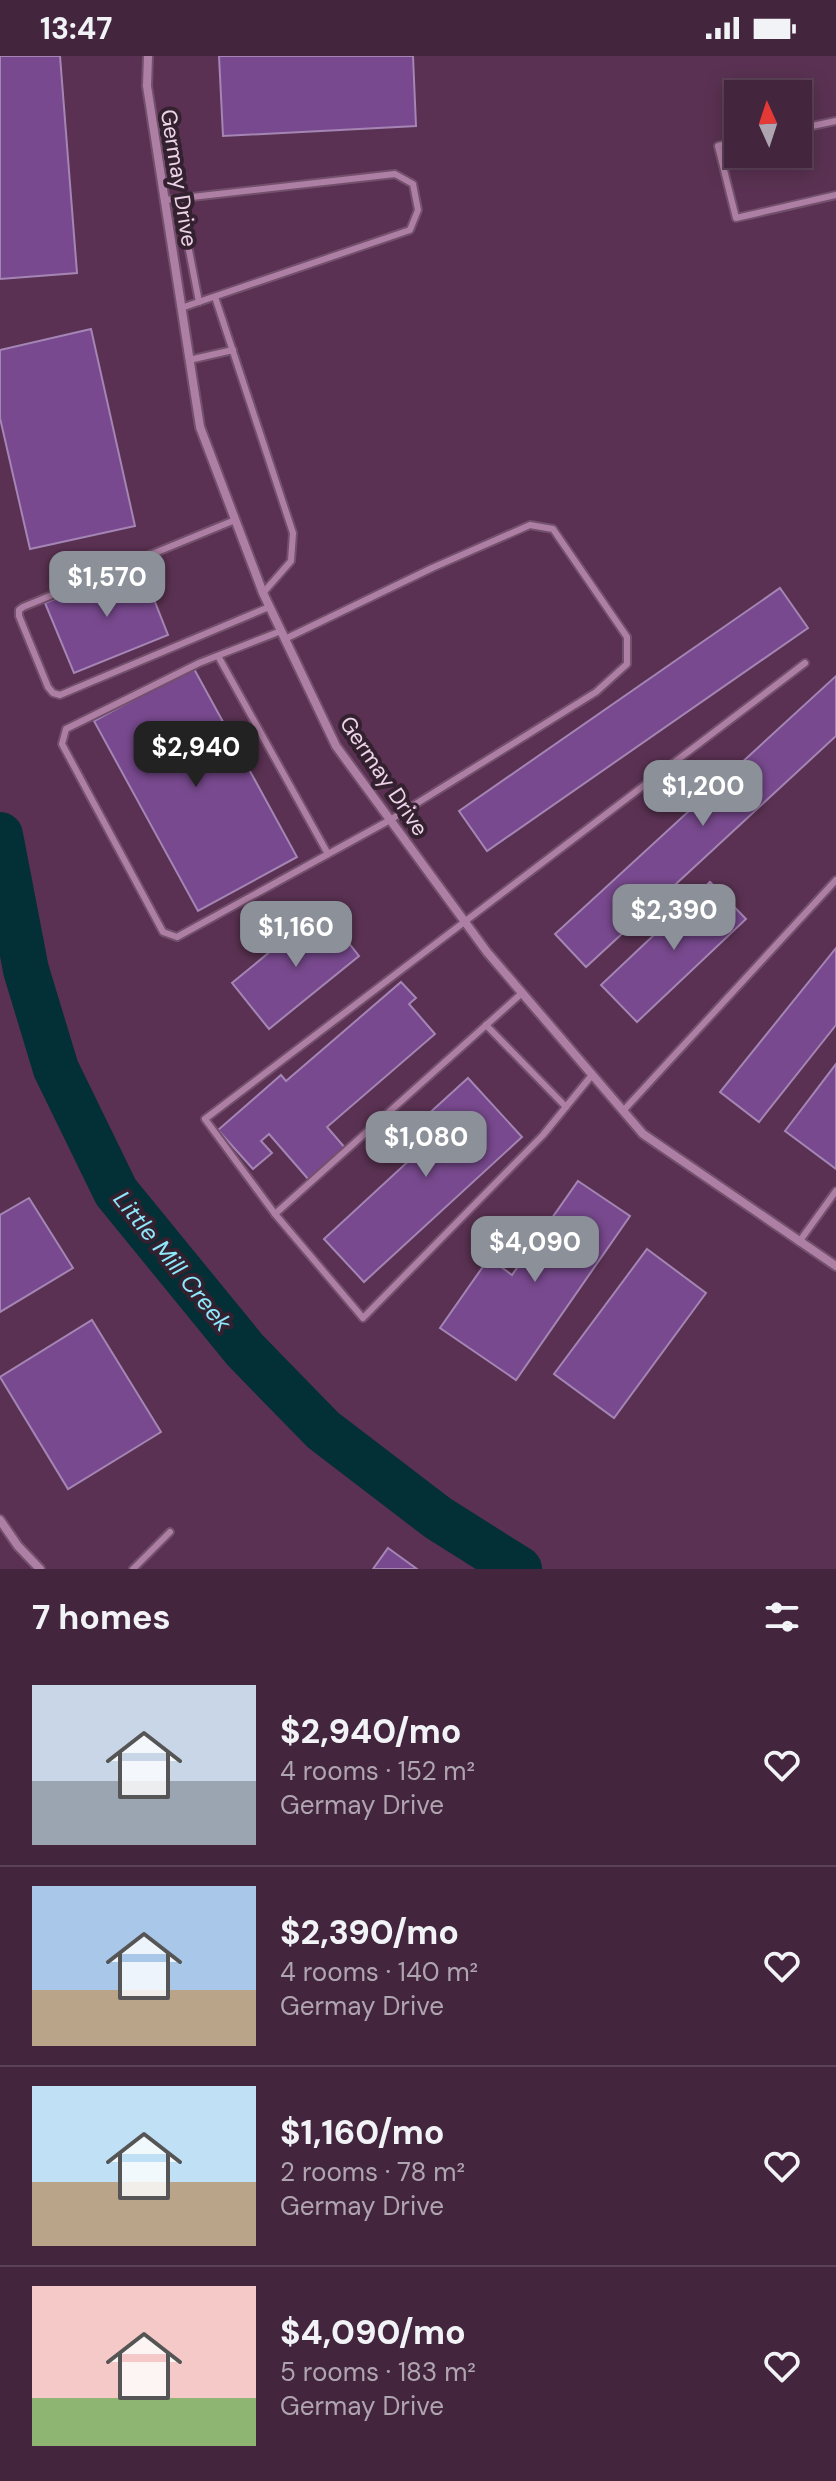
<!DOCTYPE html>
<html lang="en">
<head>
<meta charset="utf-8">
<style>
	:root { --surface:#44253e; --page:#4e3149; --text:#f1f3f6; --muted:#afa5b0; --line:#5c4258; --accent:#8c9099 }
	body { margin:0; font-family:"DM Sans",sans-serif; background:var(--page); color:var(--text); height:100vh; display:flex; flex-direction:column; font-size:30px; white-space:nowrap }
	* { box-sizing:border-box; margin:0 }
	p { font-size:26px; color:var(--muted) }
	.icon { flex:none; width:44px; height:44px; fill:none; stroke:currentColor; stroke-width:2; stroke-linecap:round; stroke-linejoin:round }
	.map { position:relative; height:1513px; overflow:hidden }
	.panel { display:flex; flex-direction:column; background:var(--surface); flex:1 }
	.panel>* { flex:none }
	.needle { width:52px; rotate:357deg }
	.buttons { position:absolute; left:724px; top:24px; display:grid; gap:16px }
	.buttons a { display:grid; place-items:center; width:88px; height:88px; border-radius:0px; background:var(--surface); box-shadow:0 4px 20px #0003,0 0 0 2px var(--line); font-size:40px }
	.price { position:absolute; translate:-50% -68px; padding:0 18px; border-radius:16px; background:var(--accent); color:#fff; font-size:26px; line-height:52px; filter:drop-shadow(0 2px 4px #0008) }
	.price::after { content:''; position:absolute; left:50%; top:48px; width:24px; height:18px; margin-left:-12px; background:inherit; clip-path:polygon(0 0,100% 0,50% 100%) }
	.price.active { background:#222; color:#fff }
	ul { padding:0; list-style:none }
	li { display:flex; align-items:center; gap:24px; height:200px; padding:0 32px }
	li+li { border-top:2px solid var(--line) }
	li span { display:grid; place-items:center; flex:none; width:224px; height:160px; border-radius:0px; color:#555 }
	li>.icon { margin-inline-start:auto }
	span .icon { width:96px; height:96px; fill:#fffc; stroke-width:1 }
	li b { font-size:34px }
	h2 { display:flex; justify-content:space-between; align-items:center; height:96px; padding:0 32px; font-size:34px }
	.status { display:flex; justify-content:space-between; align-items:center; height:56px; padding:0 40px; background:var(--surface); direction:ltr }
	.status svg { height:22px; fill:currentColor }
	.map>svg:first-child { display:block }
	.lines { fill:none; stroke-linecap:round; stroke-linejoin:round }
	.river { stroke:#032f37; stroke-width:46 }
	.building { fill:#78498e; stroke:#a485b4; stroke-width:2 }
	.lane-casing { stroke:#73506c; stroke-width:10 }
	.street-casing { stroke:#73506c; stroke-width:12 }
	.lane { stroke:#ae7fa4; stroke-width:6 }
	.street { stroke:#ae7fa4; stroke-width:8 }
	.labels { text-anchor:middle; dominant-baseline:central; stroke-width:8; stroke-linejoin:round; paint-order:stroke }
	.street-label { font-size:22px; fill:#eed4e8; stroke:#342130 }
	.water-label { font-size:24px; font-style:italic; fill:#8fe7fb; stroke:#342130 }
</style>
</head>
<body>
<div class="status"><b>13:47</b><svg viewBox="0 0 49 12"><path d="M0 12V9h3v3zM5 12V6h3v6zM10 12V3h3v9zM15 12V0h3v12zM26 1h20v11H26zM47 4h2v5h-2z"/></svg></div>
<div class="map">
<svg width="836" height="1513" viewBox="0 0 836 1513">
	<rect width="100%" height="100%" fill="#5a3152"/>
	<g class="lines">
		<polyline class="river" points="0,779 26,914 56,1013 116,1136 245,1294 323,1374 438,1462 519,1513"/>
	</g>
	<g class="building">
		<polygon points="0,0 60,0 77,217 0,223"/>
		<polygon points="219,0 413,0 416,70 223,80"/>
		<polygon points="91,273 135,470 30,493 0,362 0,294"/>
		<polygon points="140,508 168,579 74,617 45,547"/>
		<polygon points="780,532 808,572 487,795 459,755"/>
		<polygon points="193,611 297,801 198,855 94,665"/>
		<polygon points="836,620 836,680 586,911 555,878"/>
		<polygon points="710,826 746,863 637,966 601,929"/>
		<polygon points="322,853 359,900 269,973 232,927"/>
		<polygon points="836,892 836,969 759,1066 720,1036"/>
		<polygon points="401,926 416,942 409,948 435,978 327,1071 346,1093 309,1124 269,1078 261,1085 272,1097 253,1113 218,1074 281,1019 286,1025"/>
		<polygon points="836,1008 836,1113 785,1075"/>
		<polygon points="468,1022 522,1081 364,1226 324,1183 427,1088 413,1072"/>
		<polygon points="578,1125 630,1160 516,1324 440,1272 489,1202 512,1219"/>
		<polygon points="29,1142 73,1212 0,1256 0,1159"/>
		<polygon points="647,1193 706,1237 614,1362 554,1318"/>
		<polygon points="92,1264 161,1376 68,1433 0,1321"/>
		<polygon points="388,1492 417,1513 373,1513"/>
	</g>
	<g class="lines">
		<g class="lane-casing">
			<g id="lane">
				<polyline points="798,73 836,65"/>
				<polyline points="738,85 718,90 736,162 836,139"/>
				<polyline points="179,142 199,246"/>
				<polyline points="165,144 395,118 413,128 418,154 410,174 181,252"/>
				<polyline points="215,241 293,477 291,505 263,537"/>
				<polyline points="189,304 233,294"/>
				<polyline points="235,464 23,551 19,554 19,560 48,631 53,637 60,639 269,551"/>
				<polyline points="281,575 199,607 66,673 62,688 163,876 177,881 390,764 596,636 627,608 627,581 553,473 530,469 432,512 285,583"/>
				<polyline points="218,600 328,798"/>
				<polyline points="522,937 275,1158 363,1262 543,1079 592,1019"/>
				<polyline points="486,969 566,1051"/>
				<polyline points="623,1055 836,824"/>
				<polyline points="275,1158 205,1063 805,607"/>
				<polyline points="799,1186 836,1135"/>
				<polyline points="133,1513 170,1476"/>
			</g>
		</g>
		<g class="street-casing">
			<g id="street">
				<polyline points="148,0 147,30 200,371 263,537 336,690 487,896 643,1078 836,1210"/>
				<polyline points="0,1464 18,1490 40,1513"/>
			</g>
		</g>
		<use href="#lane" class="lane"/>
		<use href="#street" class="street"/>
	</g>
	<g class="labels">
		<g class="street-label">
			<text transform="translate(179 122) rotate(81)">Germay Drive</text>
			<text transform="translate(384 720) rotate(56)">Germay Drive</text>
		</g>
		<g class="water-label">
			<text transform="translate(173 1205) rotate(51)">Little Mill Creek</text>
		</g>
	</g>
</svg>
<div class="buttons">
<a><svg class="needle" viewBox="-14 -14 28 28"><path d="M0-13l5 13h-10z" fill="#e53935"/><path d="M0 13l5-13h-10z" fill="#afa5b0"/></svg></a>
</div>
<b class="price" style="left:107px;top:563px">$1,570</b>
<b class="price active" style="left:196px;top:733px">$2,940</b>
<b class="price" style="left:703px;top:772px">$1,200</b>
<b class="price" style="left:674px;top:896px">$2,390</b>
<b class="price" style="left:296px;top:913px">$1,160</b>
<b class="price" style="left:426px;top:1123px">$1,080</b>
<b class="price" style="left:535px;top:1228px">$4,090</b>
</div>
<section class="panel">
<h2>7 homes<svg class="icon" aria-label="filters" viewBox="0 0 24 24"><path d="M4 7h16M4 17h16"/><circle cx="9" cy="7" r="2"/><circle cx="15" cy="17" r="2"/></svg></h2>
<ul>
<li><span style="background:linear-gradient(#c9d6e8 60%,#9aa5b1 0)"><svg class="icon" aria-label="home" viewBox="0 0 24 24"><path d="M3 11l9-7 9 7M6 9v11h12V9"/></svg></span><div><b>$2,940/mo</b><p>4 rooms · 152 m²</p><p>Germay Drive</p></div><svg class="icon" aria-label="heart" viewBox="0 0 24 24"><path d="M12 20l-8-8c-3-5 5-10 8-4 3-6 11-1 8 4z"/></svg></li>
<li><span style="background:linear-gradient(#a9c7e8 65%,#b9a48a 0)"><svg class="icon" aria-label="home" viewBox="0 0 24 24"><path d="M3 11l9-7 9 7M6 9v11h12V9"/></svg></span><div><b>$2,390/mo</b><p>4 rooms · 140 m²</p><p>Germay Drive</p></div><svg class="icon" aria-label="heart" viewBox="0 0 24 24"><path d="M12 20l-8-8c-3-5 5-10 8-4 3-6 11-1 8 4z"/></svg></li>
<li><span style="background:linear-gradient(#bfe0f5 60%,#b9a48a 0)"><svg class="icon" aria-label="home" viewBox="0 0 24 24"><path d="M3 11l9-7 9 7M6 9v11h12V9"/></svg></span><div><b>$1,160/mo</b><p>2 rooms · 78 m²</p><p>Germay Drive</p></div><svg class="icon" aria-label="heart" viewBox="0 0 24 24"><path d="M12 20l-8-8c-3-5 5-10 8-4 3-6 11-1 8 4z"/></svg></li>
<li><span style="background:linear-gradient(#f6c9c9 70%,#8fb573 0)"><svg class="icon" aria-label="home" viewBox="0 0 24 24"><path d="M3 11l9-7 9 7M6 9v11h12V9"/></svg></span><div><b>$4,090/mo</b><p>5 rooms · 183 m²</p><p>Germay Drive</p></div><svg class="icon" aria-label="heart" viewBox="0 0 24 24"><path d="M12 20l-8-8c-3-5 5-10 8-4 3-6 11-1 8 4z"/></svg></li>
</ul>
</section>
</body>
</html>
